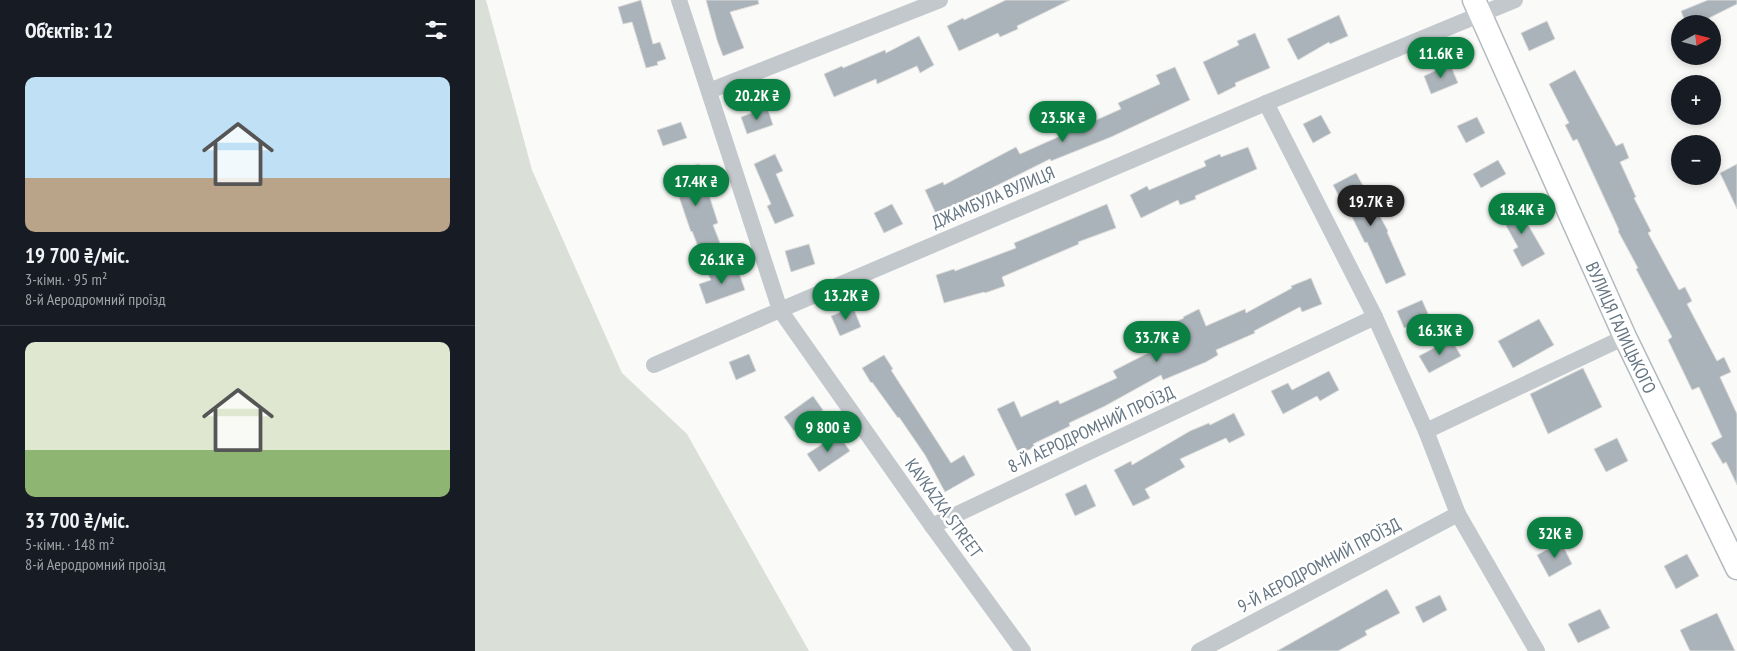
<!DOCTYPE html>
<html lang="uk">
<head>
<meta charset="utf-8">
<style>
	:root { --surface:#171b24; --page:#242831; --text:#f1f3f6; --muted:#9ea1a6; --line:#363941; --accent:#0b8043 }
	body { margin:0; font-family:"PT Sans Narrow",sans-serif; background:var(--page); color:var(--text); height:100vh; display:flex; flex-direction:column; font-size:19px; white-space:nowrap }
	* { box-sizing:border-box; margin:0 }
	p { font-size:16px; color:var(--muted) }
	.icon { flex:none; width:28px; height:28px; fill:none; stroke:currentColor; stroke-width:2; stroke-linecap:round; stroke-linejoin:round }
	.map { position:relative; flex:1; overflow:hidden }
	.side { display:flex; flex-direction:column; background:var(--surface); width:475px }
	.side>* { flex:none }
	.needle { width:32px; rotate:83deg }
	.controls { position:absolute; left:1196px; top:15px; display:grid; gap:10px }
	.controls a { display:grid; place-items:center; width:50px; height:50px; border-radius:50%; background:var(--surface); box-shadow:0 2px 8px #0003; font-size:25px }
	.price { position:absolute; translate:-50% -42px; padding:0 11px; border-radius:18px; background:var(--accent); color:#fff; font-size:16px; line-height:32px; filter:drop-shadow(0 1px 2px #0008) }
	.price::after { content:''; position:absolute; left:50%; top:30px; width:15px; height:11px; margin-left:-8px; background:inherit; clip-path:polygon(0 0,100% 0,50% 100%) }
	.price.current { background:#222; color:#fff }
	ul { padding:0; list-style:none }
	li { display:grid; align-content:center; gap:10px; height:265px; padding:0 25px }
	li+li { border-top:1px solid var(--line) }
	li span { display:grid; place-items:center; height:155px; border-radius:10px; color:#555 }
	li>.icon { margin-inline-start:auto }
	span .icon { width:90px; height:90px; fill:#fffc; stroke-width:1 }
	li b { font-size:21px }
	h2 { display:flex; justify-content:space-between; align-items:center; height:60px; padding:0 25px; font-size:21px }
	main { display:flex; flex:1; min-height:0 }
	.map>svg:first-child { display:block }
	.green { fill:#dadfd7 }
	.building { fill:#aab3b9; stroke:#dcdcda }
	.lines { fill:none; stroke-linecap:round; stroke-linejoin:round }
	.secondary-casing { stroke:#b3babf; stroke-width:25 }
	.street { stroke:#c3c8cc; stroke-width:16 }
	.secondary { stroke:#fff; stroke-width:22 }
	.labels { text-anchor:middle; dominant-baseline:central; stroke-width:5; stroke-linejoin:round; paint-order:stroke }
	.street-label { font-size:18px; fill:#657683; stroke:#fff }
</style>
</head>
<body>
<main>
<section class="side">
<h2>Об’єктів: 12<svg class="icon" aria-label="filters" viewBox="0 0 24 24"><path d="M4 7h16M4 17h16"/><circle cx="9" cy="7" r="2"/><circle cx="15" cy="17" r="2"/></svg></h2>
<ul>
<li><span style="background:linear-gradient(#bfe0f5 65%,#b9a48a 0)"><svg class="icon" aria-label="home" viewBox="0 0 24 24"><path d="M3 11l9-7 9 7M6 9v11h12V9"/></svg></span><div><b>19 700 ₴/міс.</b><p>3-кімн. · 95 m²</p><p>8-й Аеродромний проїзд</p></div></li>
<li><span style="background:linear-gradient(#dfe7d0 70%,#8fb573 0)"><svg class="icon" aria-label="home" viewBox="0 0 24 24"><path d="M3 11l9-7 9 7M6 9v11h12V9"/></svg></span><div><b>33 700 ₴/міс.</b><p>5-кімн. · 148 m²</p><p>8-й Аеродромний проїзд</p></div></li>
</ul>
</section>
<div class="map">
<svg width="1262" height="651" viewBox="0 0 1262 651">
	<rect width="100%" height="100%" fill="#fafaf8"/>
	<polygon class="green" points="0,0 11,0 57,170 147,373 212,434 334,651 0,651"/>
	<g class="building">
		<polygon points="166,0 178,44 185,42 191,59 182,62 183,65 171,68 157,22 148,24 143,7"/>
		<polygon points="231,0 283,0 284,4 255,12 269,48 248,56 242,40"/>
		<polygon points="531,0 595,0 542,26 543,29 525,37 523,33 484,51 472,26 488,18 489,20"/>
		<polygon points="1233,0 1262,0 1262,4 1234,18 1236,24 1211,24 1206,11"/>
		<polygon points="864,15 873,36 855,44 854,42 823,60 812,39"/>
		<polygon points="1072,21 1080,39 1054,51 1046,33"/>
		<polygon points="780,33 795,68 760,83 761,86 743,95 728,62 764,45 762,41"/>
		<polygon points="444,36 459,65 445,73 442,66 402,84 401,79 359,97 349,74 367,66 368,68 410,50 411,53"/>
		<polygon points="975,64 983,83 956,94 949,76"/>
		<polygon points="700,67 715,100 636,137 576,161 575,159 501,196 500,195 461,214 450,190 468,182 469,185 541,147 545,154 646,109 643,103 685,84 681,75"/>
		<polygon points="1100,70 1141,146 1148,143 1154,158 1145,162 1161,197 1159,198 1176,231 1173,233 1204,290 1210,287 1217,301 1212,304 1242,361 1249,357 1256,372 1245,377 1262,414 1262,485 1251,462 1248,464 1236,443 1247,437 1224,387 1217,390 1193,340 1197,337 1161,269 1163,268 1143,231 1144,230 1102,139 1098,141 1090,125 1094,123 1074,84"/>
		<polygon points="292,107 298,125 272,134 266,117"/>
		<polygon points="846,115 856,133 838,143 828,124"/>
		<polygon points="1002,117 1010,133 991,143 982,126"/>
		<polygon points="206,122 212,138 188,146 182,130"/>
		<polygon points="773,147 782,169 720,196 721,199 705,205 703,200 666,218 655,195 672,186 674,190 731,166 729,161 745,154 746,157"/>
		<polygon points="300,154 308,171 301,174 319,216 300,224 292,206 296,204 279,164"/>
		<polygon points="1023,160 1031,174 1006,188 998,174"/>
		<polygon points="224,164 243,223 238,225 247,248 227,257 217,231 216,232 201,188 195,190 190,174"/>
		<polygon points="1262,164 1262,209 1245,173"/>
		<polygon points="881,173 913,231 912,232 931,275 911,284 892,242 890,243 869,201 867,202 858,185"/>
		<polygon points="1044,202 1051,214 1048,216 1070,254 1047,267 1038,250 1043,247 1024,213"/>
		<polygon points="417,204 428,224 409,233 399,213"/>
		<polygon points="632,204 641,228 603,242 604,244 527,277 530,286 510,293 509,292 469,303 461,275 479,269 480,271 541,248 539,243"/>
		<polygon points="334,244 340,264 316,272 310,251"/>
		<polygon points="254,268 256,273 263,270 270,290 231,304 224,284 236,280 233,274"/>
		<polygon points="836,278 847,304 827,312 825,307 779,331 780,333 741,350 743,355 731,362 688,380 686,375 630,406 594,423 595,426 558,444 560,447 544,454 522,409 539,401 546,417 583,400 585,404 642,378 638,371 675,352 668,337 709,318 708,317 724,309 731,326 770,309 771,313 817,288 816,286"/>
		<polygon points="947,300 955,318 929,328 922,311"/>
		<polygon points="378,307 386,327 365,336 356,316"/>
		<polygon points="1064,319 1079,345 1038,368 1023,341"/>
		<polygon points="976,339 986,356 954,373 944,356"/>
		<polygon points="274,354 281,371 261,380 254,362"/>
		<polygon points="409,355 418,369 416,370 476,463 489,455 500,475 470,492 450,455 424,417 423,418 397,382 396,383 387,368"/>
		<polygon points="1108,368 1127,407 1073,434 1055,394"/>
		<polygon points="854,371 864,390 845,401 842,396 808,414 796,391 813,383 817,390"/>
		<polygon points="338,396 348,410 319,431 309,417"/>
		<polygon points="759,413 770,435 754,443 751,438 705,459 710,467 670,489 675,498 658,506 639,470 656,461 657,465 715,431 734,423 735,425"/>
		<polygon points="363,434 375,451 344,472 332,454"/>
		<polygon points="1142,438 1153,461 1131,472 1119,449"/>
		<polygon points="611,484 621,506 600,516 590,494"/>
		<polygon points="1086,542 1097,564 1074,577 1062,555"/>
		<polygon points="1212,554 1224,576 1201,589 1189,566"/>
		<polygon points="912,589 925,613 890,631 892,635 863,651 802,651"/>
		<polygon points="965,595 972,610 948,623 940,607"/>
		<polygon points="1125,609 1135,628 1103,643 1093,624"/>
		<polygon points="1242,613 1260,651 1215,651 1205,630"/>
	</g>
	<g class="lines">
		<g class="secondary-casing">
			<g id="secondary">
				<path id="s1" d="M999 0 1150 337 1262 568"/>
			</g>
		</g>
		<g class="street">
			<polyline points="204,0 305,310 457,526 548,651"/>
			<polyline points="234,91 465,0"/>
			<polyline points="791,103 900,317 951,431 983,514 1062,651"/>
			<polyline points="179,365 305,310 791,103 1040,0"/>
			<polyline points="951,431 1150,337"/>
			<polyline points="457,526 900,317"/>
			<polyline points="724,651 983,514"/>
		</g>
		<use href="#secondary" class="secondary"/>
	</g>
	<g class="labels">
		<g class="street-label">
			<text transform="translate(518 197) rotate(-23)">ДЖАМБУЛА ВУЛИЦЯ</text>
			<text stroke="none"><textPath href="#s1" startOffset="359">ВУЛИЦЯ ГАЛИЦЬКОГО</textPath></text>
			<text transform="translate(616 429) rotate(-25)">8-Й АЕРОДРОМНИЙ ПРОЇЗД</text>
			<text transform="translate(469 508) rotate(54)">KAVKAZKA STREET</text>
			<text transform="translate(844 565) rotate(-28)">9-Й АЕРОДРОМНИЙ ПРОЇЗД</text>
		</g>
	</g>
</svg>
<div class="controls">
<a><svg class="needle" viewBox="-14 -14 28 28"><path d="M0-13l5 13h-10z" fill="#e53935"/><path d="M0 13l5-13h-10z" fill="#9ea1a6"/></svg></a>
<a>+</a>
<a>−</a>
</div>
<b class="price" style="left:966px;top:79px">11.6K ₴</b>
<b class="price" style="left:282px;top:121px">20.2K ₴</b>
<b class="price" style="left:588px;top:143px">23.5K ₴</b>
<b class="price" style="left:221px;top:207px">17.4K ₴</b>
<b class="price current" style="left:896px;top:227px">19.7K ₴</b>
<b class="price" style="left:1047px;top:235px">18.4K ₴</b>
<b class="price" style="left:247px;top:285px">26.1K ₴</b>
<b class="price" style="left:371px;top:321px">13.2K ₴</b>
<b class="price" style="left:965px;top:356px">16.3K ₴</b>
<b class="price" style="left:682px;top:363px">33.7K ₴</b>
<b class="price" style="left:353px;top:453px">9 800 ₴</b>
<b class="price" style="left:1080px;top:559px">32K ₴</b>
</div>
</main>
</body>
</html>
